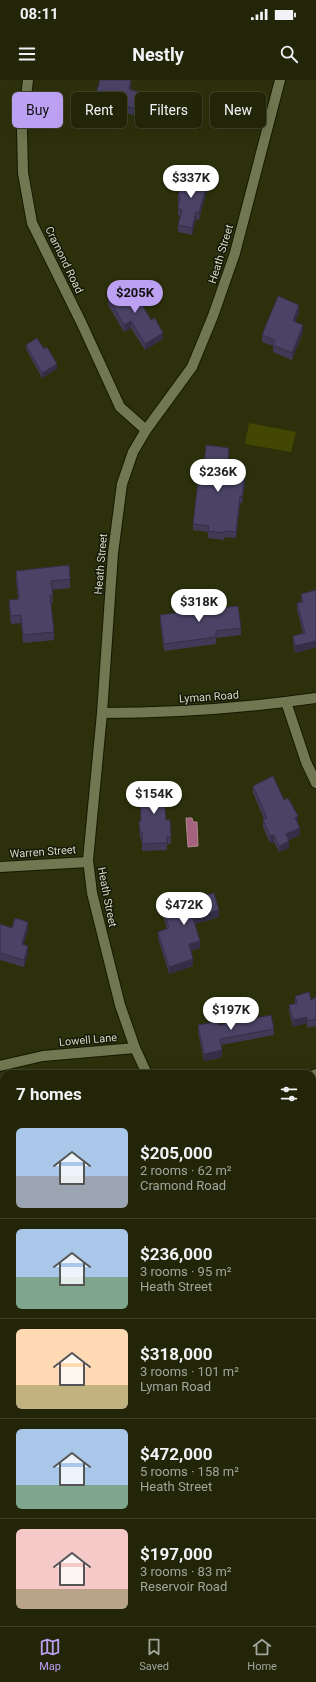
<!DOCTYPE html>
<html lang="en">
<head>
<meta charset="utf-8">
<style>
	:root { --surface:#222508; --page:#2e3116; --text:#f1f3f6; --muted:#a2a59c; --line:#3f4229; --accent:#bca0f2 }
	body { margin:0; font-family:Roboto,sans-serif; background:var(--page); color:var(--text); height:100vh; display:flex; flex-direction:column; font-size:15px; white-space:nowrap }
	* { box-sizing:border-box; margin:0 }
	p { font-size:13px; color:var(--muted) }
	.icon { flex:none; width:22px; height:22px; fill:none; stroke:currentColor; stroke-width:2; stroke-linecap:round; stroke-linejoin:round }
	.map { position:relative; flex:1; overflow:hidden }
	.details { position:absolute; left:0px; top:990px; width:316px; height:556px; display:flex; flex-direction:column; background:var(--surface); border-radius:12px 12px 0 0; box-shadow:0 4px 16px #0002,0 0 0 1px var(--line) }
	.details>* { flex:none }
	.banner { position:absolute; left:12px; top:12px; width:292px; height:36px; display:flex; gap:8px }
	.price { position:absolute; translate:-50% -34px; padding:0 9px; border-radius:14px; background:#fff; color:#222; font-size:13px; line-height:26px; filter:drop-shadow(0 1px 2px #0008) }
	.price::after { content:''; position:absolute; left:50%; top:24px; width:12px; height:9px; margin-left:-6px; background:inherit; clip-path:polygon(0 0,100% 0,50% 100%) }
	.price.active { background:var(--accent); color:#111 }
	ul { padding:0; list-style:none }
	li { display:flex; align-items:center; gap:12px; height:100px; padding:0 16px }
	li+li { border-top:1px solid var(--line) }
	li span { display:grid; place-items:center; flex:none; width:112px; height:80px; border-radius:6px; color:#555 }
	li>.icon { margin-inline-start:auto }
	span .icon { width:48px; height:48px; fill:#fffc; stroke-width:1 }
	li b { font-size:17px }
	h2 { display:flex; justify-content:space-between; align-items:center; height:48px; padding:0 16px; font-size:17px }
	.chip { padding:0 14px; border-radius:6px; background:var(--surface); box-shadow:0 4px 16px #0002,0 0 0 1px var(--line); font-size:14px; line-height:36px }
	.chip.active { background:var(--accent); color:#111 }
	.status { display:flex; justify-content:space-between; align-items:center; height:28px; padding:0 20px; background:var(--surface); direction:ltr }
	.status svg { height:11px; fill:currentColor }
	header { display:flex; justify-content:space-between; align-items:center; height:52px; padding:0 16px; background:var(--surface); font-size:18px; font-weight:700 }
	.dock { display:flex; justify-content:space-around; align-items:center; height:56px; border-top:1px solid var(--line); background:var(--surface); font-size:11px; color:var(--muted) }
	.dock a { display:grid; justify-items:center; gap:2px }
	.dock .active { color:var(--accent) }
	.map>svg:first-child { display:block }
	.green { fill:#424702 }
	.water { fill:#a5627d; stroke:#b38692 }
	.lines { fill:none; stroke-linecap:round; stroke-linejoin:round }
	.street-casing { stroke:#161800; stroke-width:12 }
	.secondary-casing { stroke:#161800; stroke-width:12 }
	.highway-casing { stroke:#161800; stroke-width:14 }
	.street { stroke:#717750; stroke-width:10 }
	.secondary { stroke:#717750; stroke-width:10 }
	.highway { stroke:#40b1e9; stroke-width:12 }
	.wall { fill:#403a57 }
	.shaded-wall { fill:#342f47 }
	.building { fill:#4b4365; stroke:#342f47 }
	.labels { text-anchor:middle; dominant-baseline:central; stroke-width:3; stroke-linejoin:round; paint-order:stroke }
	.street-label { font-size:11px; fill:#d5d9c4; stroke:#161808 }
</style>
</head>
<body>
<div class="status"><b>08:11</b><svg viewBox="0 0 49 12"><path d="M0 12V9h3v3zM5 12V6h3v6zM10 12V3h3v9zM15 12V0h3v12zM26 1h20v11H26zM47 4h2v5h-2z"/></svg></div>
<header><svg class="icon" aria-label="menu" viewBox="0 0 24 24"><path d="M4 6h16M4 12h16M4 18h16"/></svg>Nestly<svg class="icon" aria-label="search" viewBox="0 0 24 24"><circle cx="10" cy="10" r="6"/><path d="M15 15l6 6"/></svg></header>
<div class="map">
<svg width="316" height="1546" viewBox="0 0 316 1546">
	<rect width="100%" height="100%" fill="#2d310b"/>
	<polygon class="green" points="249,343 296,352 291,372 245,364"/>
	<polygon class="water" points="186,738 192,738 193,742 197,742 198,766 188,767"/>
	<g class="lines">
		<g class="street-casing">
			<g id="street">
				<polyline points="28,0 22,51 23,93 32,143 81,242 120,327 146,350"/>
				<polyline points="286,622 306,682 316,703"/>
				<path d="M102 633C174 633 245 628 316 618"/>
				<polyline points="0,986 43,976 135,968"/>
				<polyline points="312,996 316,994"/>
				<polyline points="0,1398 4,1398"/>
			</g>
		</g>
		<g class="secondary-casing">
			<g id="secondary">
				<polyline points="0,787 88,782"/>
				<polyline points="147,994 135,968 120,925 92,813 88,780 102,633 113,473 122,404 133,372 146,350 192,287 213,236 235,173 280,0"/>
				<polyline points="312,1449 316,1448"/>
				<polyline points="118,1546 123,1542"/>
			</g>
		</g>
		<g class="highway-casing">
			<g id="highway">
				<polyline points="312,1366 316,1361"/>
				<polyline points="312,1406 316,1401"/>
				<polyline points="178,1546 180,1542"/>
				<polyline points="208,1546 211,1542"/>
			</g>
		</g>
		<use href="#street" class="street"/>
		<use href="#secondary" class="secondary"/>
		<use href="#highway" class="highway"/>
	</g>
	<g class="wall">
		<polygon points="131,7 131,9 149,22 143,38 95,24 95,17"/>
		<polygon points="184,104 208,106 199,140 196,139 192,155 178,152 178,145 181,136 178,135 178,128 179,124 178,123 178,116"/>
		<polygon points="108,218 151,240 163,259 145,270 131,248 124,252 108,225"/>
		<polygon points="299,232 295,242 303,252 292,280 273,272 273,266 262,262 262,255"/>
		<polygon points="26,265 44,269 57,289 42,298 26,269"/>
		<polygon points="229,374 227,393 245,402 242,423 240,423 236,458 224,457 224,460 208,458 208,452 193,450 193,444 203,393"/>
		<polygon points="16,491 70,499 70,508 52,510 53,523 51,523 54,552 54,560 23,563 21,543 11,544 9,528 9,520 18,519 16,500"/>
		<polygon points="301,514 316,567 295,573 293,563 293,556 303,553 297,530 297,523 301,522"/>
		<polygon points="198,524 241,548 241,555 216,558 216,564 164,571 160,542 160,535 198,530"/>
		<polygon points="253,706 284,720 298,743 298,744 300,755 289,760 289,768 279,772 274,762 270,763 263,747 263,740 264,739 253,713"/>
		<polygon points="170,740 171,764 167,764 167,770 142,771 142,759 140,759 139,741"/>
		<polygon points="203,816 219,837 194,844 200,868 191,871 193,886 169,894 158,858 158,852 167,849 162,833 162,826"/>
		<polygon points="0,844 12,848 28,849 23,864 28,873 24,887 0,880"/>
		<polygon points="295,916 311,920 316,917 316,946 307,948 307,943 293,947 289,932 289,925 295,924"/>
		<polygon points="198,945 219,945 274,949 274,955 221,965 222,977 204,981 198,952"/>
		<polygon points="0,1040 2,1050 2,1055 0,1055"/>
		<polygon points="0,1425 2,1430 4,1430 4,1475 3,1475 2,1462 0,1462"/>
		<polygon points="24,1542 80,1542 51,1544 51,1546 24,1546"/>
	</g>
	<g class="shaded-wall">
		<polygon points="131,0 131,7 129,15 129,9"/>
		<polygon points="149,15 149,22 143,38 143,31"/>
		<polygon points="208,100 208,106 199,140 199,133"/>
		<polygon points="196,132 196,139 192,155 192,148"/>
		<polygon points="299,225 299,232 293,248 293,241"/>
		<polygon points="131,241 131,248 124,252 124,245"/>
		<polygon points="303,245 303,252 292,280 292,273"/>
		<polygon points="163,253 163,259 145,270 145,264"/>
		<polygon points="57,284 57,289 42,298 42,293"/>
		<polygon points="229,368 229,374 226,399 226,393"/>
		<polygon points="245,395 245,402 242,423 242,417"/>
		<polygon points="240,416 240,423 236,458 236,452"/>
		<polygon points="316,561 316,567 295,573 295,566"/>
		<polygon points="298,736 298,743 295,745 295,738"/>
		<polygon points="300,748 300,755 286,761 286,754"/>
		<polygon points="274,755 274,762 270,763 270,756"/>
		<polygon points="289,761 289,768 279,772 279,766"/>
		<polygon points="219,830 219,837 193,845 193,838"/>
		<polygon points="28,842 28,849 22,871 22,864"/>
		<polygon points="200,861 200,868 189,871 189,864"/>
		<polygon points="28,866 28,873 24,887 24,880"/>
		<polygon points="193,879 193,886 169,894 169,887"/>
		<polygon points="307,937 307,943 293,947 293,940"/>
		<polygon points="222,970 222,977 204,981 204,974"/>
		<polygon points="316,1056 316,1061 312,1063 312,1058"/>
		<polygon points="316,1305 316,1315 312,1319 312,1309"/>
	</g>
	<g class="building">
		<polygon points="100,0 131,0 129,9 149,15 143,31 95,17"/>
		<polygon points="186,94 208,100 199,133 196,132 192,148 178,145 182,130 178,128 180,117 178,116 181,104 184,104"/>
		<polygon points="130,205 151,240 155,238 163,253 145,264 131,241 124,245 108,218"/>
		<polygon points="278,216 299,225 293,241 303,245 292,273 273,265 275,260 262,255"/>
		<polygon points="37,258 44,269 47,267 57,284 42,293 26,265"/>
		<polygon points="206,365 229,368 226,393 245,395 242,417 240,416 236,452 224,451 224,453 208,451 209,446 193,444 199,393 203,393"/>
		<polygon points="69,485 70,499 51,501 53,515 50,515 54,552 23,555 21,535 11,536 9,520 19,519 16,491"/>
		<polygon points="316,510 316,561 295,566 293,556 305,553 297,523 303,522 301,514"/>
		<polygon points="213,522 213,529 238,526 241,548 216,551 216,557 164,564 160,535 199,530 198,524"/>
		<polygon points="273,696 284,720 288,718 298,736 295,738 300,748 286,754 289,761 279,766 274,755 270,756 263,740 267,738 253,706"/>
		<polygon points="140,705 163,705 166,740 170,740 171,757 167,757 167,763 142,764 142,752 140,752 139,741 141,741"/>
		<polygon points="214,813 219,830 193,838 200,861 189,864 193,879 169,887 158,852 169,848 162,826 202,814 203,816"/>
		<polygon points="15,838 28,842 22,864 28,866 24,880 0,873 0,844 12,848"/>
		<polygon points="309,912 311,920 316,917 316,939 307,941 307,937 293,940 289,925 297,923 295,916"/>
		<polygon points="271,935 274,949 220,959 222,970 204,974 198,945 219,941 219,945"/>
		<polygon points="316,1021 316,1056 312,1058 312,1023"/>
		<polygon points="0,1040 2,1050 0,1051"/>
		<polygon points="316,1274 316,1305 312,1309 312,1278"/>
		<polygon points="2,1424 2,1430 4,1430 4,1468 3,1468 2,1455 0,1455 0,1425"/>
		<polygon points="24,1542 50,1542 51,1546 24,1546"/>
		<polygon points="263,1542 283,1542 285,1543 283,1546 261,1546"/>
	</g>
	<g class="labels">
		<g class="street-label">
			<text transform="translate(221 174) rotate(-73)">Heath Street</text>
			<text transform="translate(64 180) rotate(64)">Cramond Road</text>
			<text transform="translate(101 484) rotate(-85)">Heath Street</text>
			<text transform="translate(209 617) rotate(-4)">Lyman Road</text>
			<text transform="translate(43 772) rotate(-4)">Warren Street</text>
			<text transform="translate(107 817) rotate(79)">Heath Street</text>
			<text transform="translate(88 960) rotate(-5)">Lowell Lane</text>
		</g>
	</g>
</svg>
<b class="price" style="left:191px;top:119px">$337K</b>
<b class="price active" style="left:135px;top:234px">$205K</b>
<b class="price" style="left:218px;top:413px">$236K</b>
<b class="price" style="left:199px;top:543px">$318K</b>
<b class="price" style="left:154px;top:735px">$154K</b>
<b class="price" style="left:184px;top:846px">$472K</b>
<b class="price" style="left:231px;top:951px">$197K</b>
<div class="banner">
<a class="chip active">Buy</a>
<a class="chip">Rent</a>
<a class="chip">Filters</a>
<a class="chip">New</a>
</div>
<section class="details">
<h2>7 homes<svg class="icon" aria-label="filters" viewBox="0 0 24 24"><path d="M4 7h16M4 17h16"/><circle cx="9" cy="7" r="2"/><circle cx="15" cy="17" r="2"/></svg></h2>
<ul>
<li><span style="background:linear-gradient(#a9c7e8 60%,#9aa5b1 0)"><svg class="icon" aria-label="home" viewBox="0 0 24 24"><path d="M3 11l9-7 9 7M6 9v11h12V9"/></svg></span><div><b>$205,000</b><p>2 rooms · 62 m²</p><p>Cramond Road</p></div></li>
<li><span style="background:linear-gradient(#a9c7e8 60%,#7fa58c 0)"><svg class="icon" aria-label="home" viewBox="0 0 24 24"><path d="M3 11l9-7 9 7M6 9v11h12V9"/></svg></span><div><b>$236,000</b><p>3 rooms · 95 m²</p><p>Heath Street</p></div></li>
<li><span style="background:linear-gradient(#ffd9b3 70%,#c2b280 0)"><svg class="icon" aria-label="home" viewBox="0 0 24 24"><path d="M3 11l9-7 9 7M6 9v11h12V9"/></svg></span><div><b>$318,000</b><p>3 rooms · 101 m²</p><p>Lyman Road</p></div></li>
<li><span style="background:linear-gradient(#a9c7e8 70%,#7fa58c 0)"><svg class="icon" aria-label="home" viewBox="0 0 24 24"><path d="M3 11l9-7 9 7M6 9v11h12V9"/></svg></span><div><b>$472,000</b><p>5 rooms · 158 m²</p><p>Heath Street</p></div></li>
<li><span style="background:linear-gradient(#f6c9c9 75%,#b9a48a 0)"><svg class="icon" aria-label="home" viewBox="0 0 24 24"><path d="M3 11l9-7 9 7M6 9v11h12V9"/></svg></span><div><b>$197,000</b><p>3 rooms · 83 m²</p><p>Reservoir Road</p></div></li>
</ul>
</section>
</div>
<nav class="dock">
<a class="active"><svg class="icon" aria-label="map" viewBox="0 0 24 24"><path d="M3 6l6-2 6 2 6-2v14l-6 2-6-2-6 2zM9 4v14M15 6v14"/></svg>Map</a>
<a><svg class="icon" aria-label="saved" viewBox="0 0 24 24"><path d="M7 4h10v16l-5-4-5 4z"/></svg>Saved</a>
<a><svg class="icon" aria-label="home" viewBox="0 0 24 24"><path d="M3 11l9-7 9 7M6 9v11h12V9"/></svg>Home</a>
</nav>
</body>
</html>
